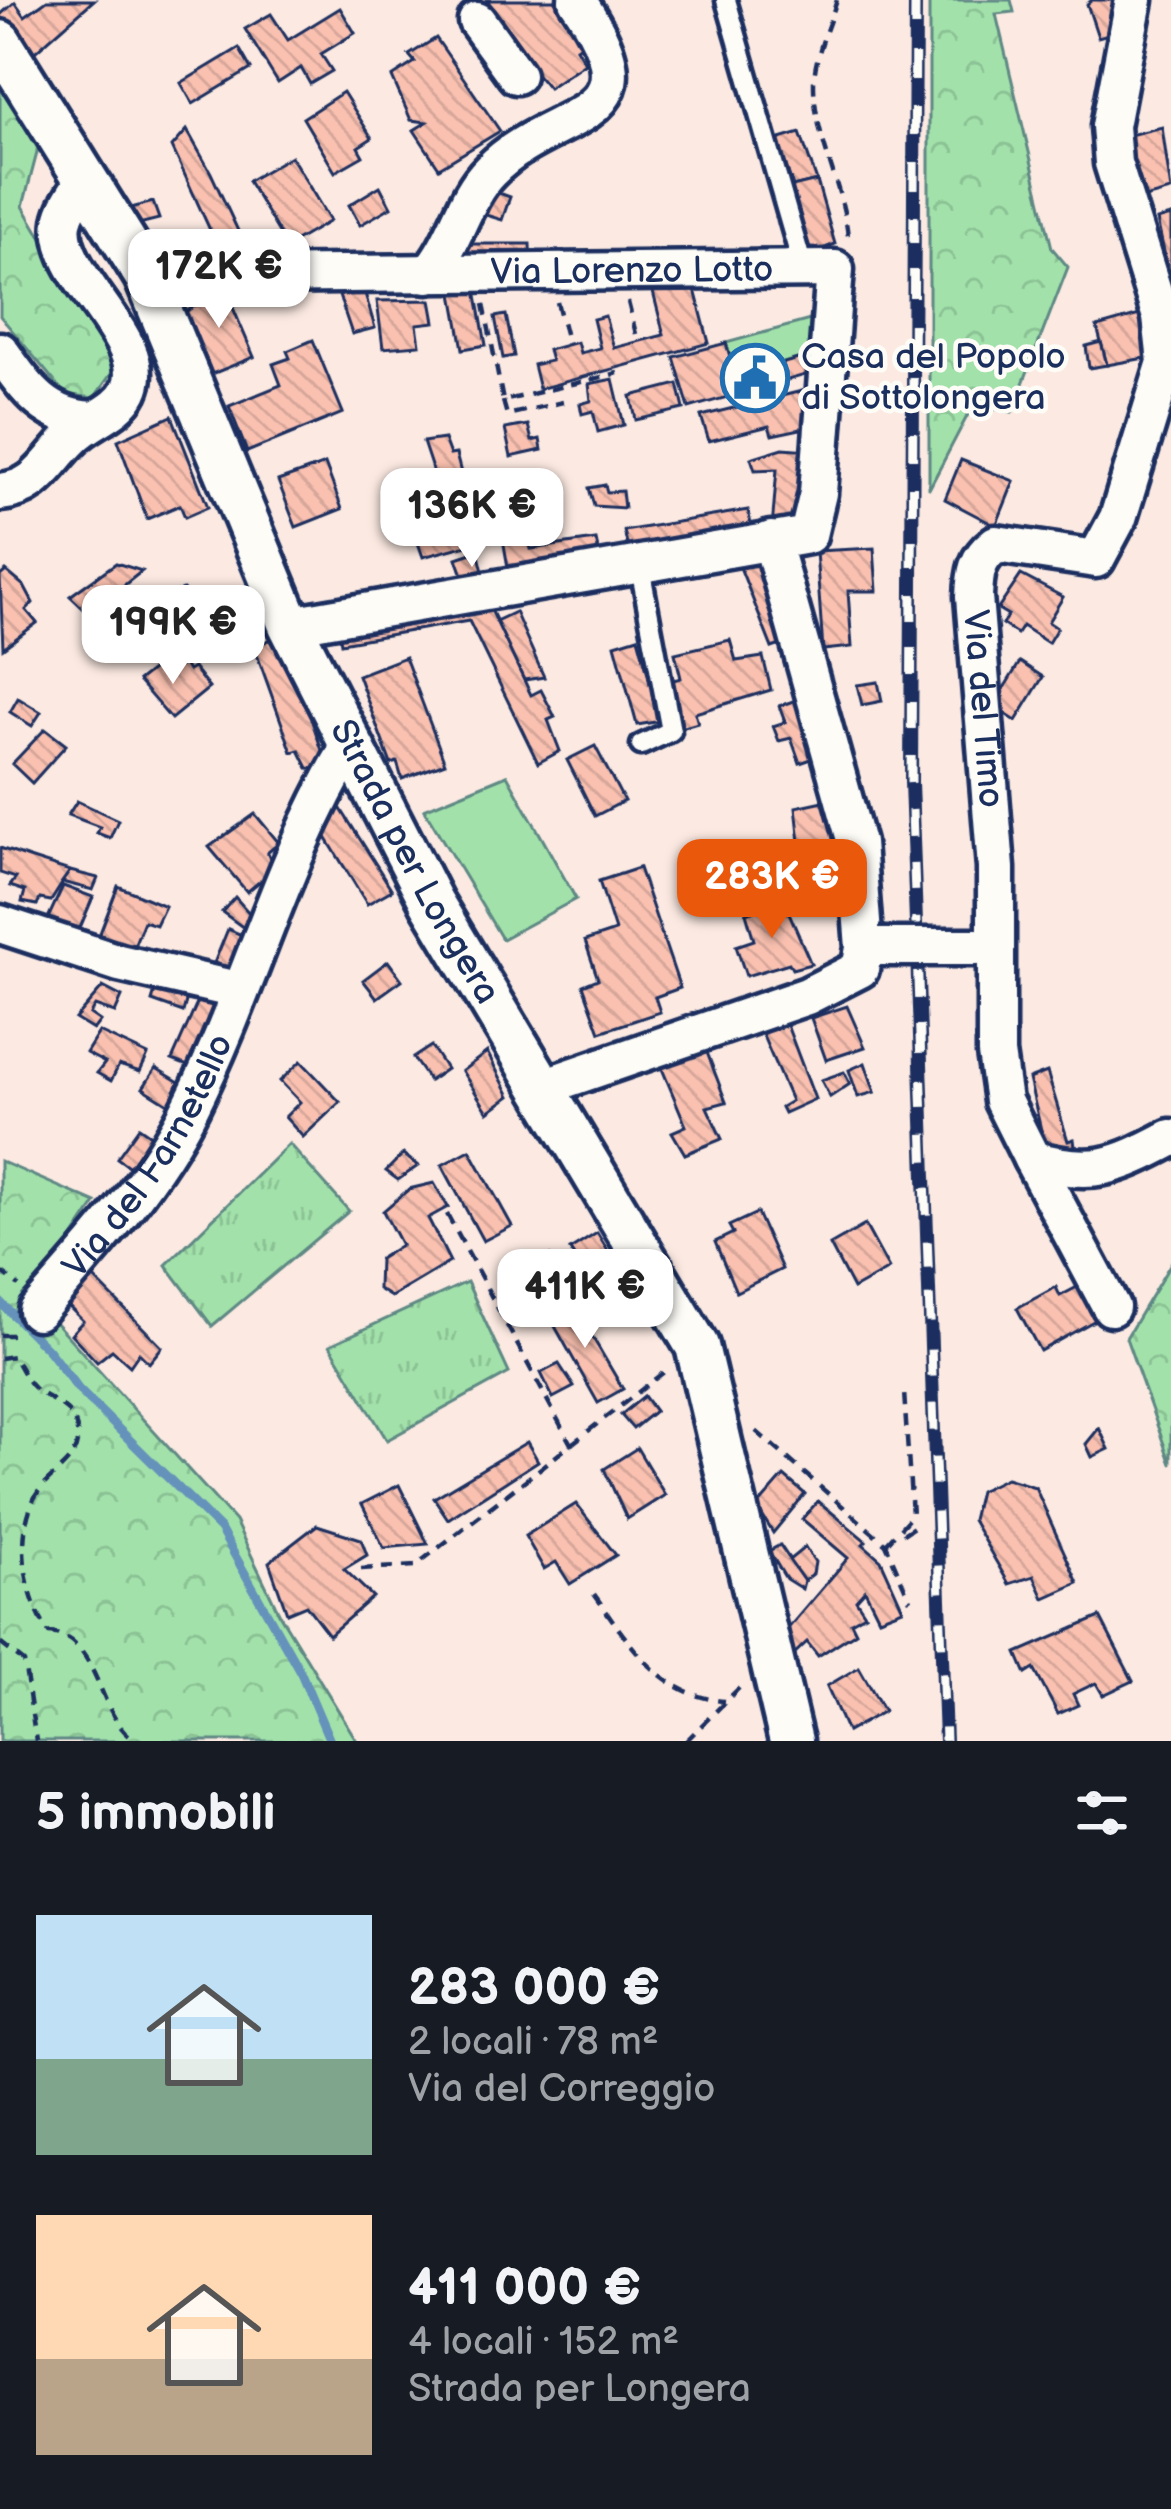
<!DOCTYPE html>
<html lang="it">
<head>
<meta charset="utf-8">
<style>
	:root { --surface:#171b24; --page:#242831; --text:#f1f3f6; --muted:#9ea1a6; --accent:#ea580c }
	body { margin:0; font-family:"Balsamiq Sans",sans-serif; background:var(--page); color:var(--text); height:100vh; display:flex; flex-direction:column; font-size:45px; white-space:nowrap }
	* { box-sizing:border-box; margin:0 }
	p { font-size:39px; color:var(--muted) }
	.icon { flex:none; width:66px; height:66px; fill:none; stroke:currentColor; stroke-width:2; stroke-linecap:round; stroke-linejoin:round }
	.map { position:relative; height:1741px; overflow:hidden }
	.side { display:flex; flex-direction:column; background:var(--surface); flex:1 }
	.side>* { flex:none }
	.price { position:absolute; translate:-50% -102px; padding:0 27px; border-radius:24px; background:#fff; color:#222; font-size:39px; line-height:78px; filter:drop-shadow(0 3px 6px #0008) }
	.price::after { content:''; position:absolute; left:50%; top:72px; width:36px; height:27px; margin-left:-18px; background:inherit; clip-path:polygon(0 0,100% 0,50% 100%) }
	.price.active { background:var(--accent); color:#fff }
	ul { padding:0; list-style:none }
	li { display:flex; align-items:center; gap:36px; height:300px; padding:0 36px }
	li span { display:grid; place-items:center; flex:none; width:336px; height:240px; border-radius:0px; color:#555 }
	li>.icon { margin-inline-start:auto }
	span .icon { width:144px; height:144px; fill:#fffc; stroke-width:1 }
	li b { font-size:51px }
	h2 { display:flex; justify-content:space-between; align-items:center; height:144px; padding:0 36px; font-size:51px }
	.map>svg:first-child { display:block }
	.grass { fill:url(#grass-tufts); stroke:#5e8884; stroke-width:3 }
	.forest { fill:url(#forest-crowns); stroke:#5e8884; stroke-width:3 }
	.pitch { fill:#a2e2aa; stroke:#5e8884; stroke-width:3 }
	.lines { fill:none; stroke-linecap:round; stroke-linejoin:round }
	.stream { stroke:#6592ba; stroke-width:9 }
	.building { fill:url(#building-back-hatch); stroke:#1b2f5e; stroke-width:3 }
	.service-casing { stroke:#1b2f5e; stroke-width:27 }
	.minor-casing { stroke:#1b2f5e; stroke-width:45 }
	.tertiary-casing { stroke:#1b2f5e; stroke-width:51 }
	.path { stroke:#1b2f5e; stroke-width:4.5; stroke-dasharray:12 9; stroke-linecap:butt }
	.service { stroke:#fdfcf7; stroke-width:18 }
	.minor { stroke:#fdfcf7; stroke-width:36 }
	.tertiary { stroke:#fdfcf7; stroke-width:42 }
	.rail-casing { stroke:#1b2f5e; stroke-width:14 }
	.rail { stroke:#fdfcf7; stroke-width:9; stroke-dasharray:27; stroke-linecap:butt }
	.minor-bridge-casing { stroke:#1b2f5e; stroke-width:45; stroke-linecap:butt }
	.minor-bridge { stroke:#fdfcf7; stroke-width:36 }
	.labels { text-anchor:middle; dominant-baseline:central; stroke-width:9; stroke-linejoin:round; paint-order:stroke }
	.street-label { font-size:36px; fill:#1b2f5e; stroke:#fdfcf7 }
	.poi-label { font-size:36px; fill:#1b2f5e; stroke:#fdfcf7; text-anchor:start }
</style>
</head>
<body>
<div class="map">
<svg width="1171" height="1741" viewBox="0 0 1171 1741">
	<defs>
		<pattern id="grass-tufts" width="24" height="20" patternUnits="userSpaceOnUse" patternTransform="scale(3)"><rect width="24" height="20" fill="#a2e2aa"/><path d="M3 7l-1-3M5 7V3M7 7l1-3M15 17l-1-3M17 17v-4M19 17l1-3" fill="none" stroke="#8bc295"/></pattern>
		<pattern id="forest-crowns" width="20" height="18" patternUnits="userSpaceOnUse" patternTransform="scale(3)"><rect width="20" height="18" fill="#a2e2aa"/><path d="M2 6a3 3 0 1 1 6 0M12 15a3 3 0 1 1 6 0" fill="none" stroke="#8bc295"/></pattern>
		<pattern id="building-back-hatch" width="6" height="6" patternUnits="userSpaceOnUse" patternTransform="scale(3)"><rect width="6" height="6" fill="#fac1b0"/><path d="M-1 5l2 2M0 0l6 6M5-1l2 2" fill="none" stroke="#d6a69a"/></pattern>
	</defs>
	<rect width="100%" height="100%" fill="#fceae2"/>
	<filter id="ink" filterUnits="userSpaceOnUse"><feTurbulence type="fractalNoise" baseFrequency=".00833" numOctaves="2"/><feDisplacementMap in="SourceGraphic" scale="24" xChannelSelector="R" yChannelSelector="G"/><feConvolveMatrix kernelMatrix="1 2 1 2 8 2 1 2 1" color-interpolation-filters="sRGB"/></filter>
	<g filter="url(#ink)">
		<g class="grass">
			<polygon points="289,1144 349,1211 212,1326 166,1265"/>
			<polygon points="467,1282 509,1373 387,1440 330,1345"/>
		</g>
		<g class="forest">
			<polygon points="929,0 1011,0 1014,12 996,14 1052,248 1068,267 1012,412 973,405 929,489"/>
			<polygon points="0,63 42,134 23,206 104,344 113,371 94,398 65,394 0,316"/>
			<polygon points="0,1161 96,1203 41,1285 54,1321 235,1521 280,1615 357,1741 0,1741"/>
			<polygon points="1171,1263 1171,1464 1126,1338"/>
		</g>
		<g class="pitch">
			<polygon points="821,317 811,355 736,377 726,343"/>
			<polygon points="507,775 576,899 502,939 424,809"/>
		</g>
		<g class="lines">
			<polyline class="stream" points="0,1302 48,1350 79,1390 220,1529 301,1673 330,1741"/>
		</g>
		<g class="building">
			<polygon points="47,0 94,0 27,59 0,15 15,2 25,16"/>
			<polygon points="487,0 554,0 583,43 576,48 585,63 548,88 495,23 501,19"/>
			<polygon points="1092,0 1123,0 1116,32 1098,37 1087,4"/>
			<polygon points="340,8 355,33 321,54 332,71 310,84 301,68 278,83 245,29 271,14 288,40"/>
			<polygon points="436,38 500,131 439,168 414,130 427,122 411,120 392,77 415,62 409,55"/>
			<polygon points="239,48 251,69 193,104 181,83"/>
			<polygon points="343,92 372,138 358,147 363,156 335,172 303,118"/>
			<polygon points="1162,127 1171,191 1130,202 1113,139"/>
			<polygon points="187,130 211,173 253,263 199,265 194,252 216,243 172,147"/>
			<polygon points="800,133 817,181 793,187 777,140"/>
			<polygon points="291,156 330,221 287,246 248,181"/>
			<polygon points="817,181 835,244 810,254 788,188"/>
			<polygon points="380,186 391,207 360,225 349,205"/>
			<polygon points="485,188 510,197 502,220 476,212"/>
			<polygon points="153,202 159,219 131,226 127,209"/>
			<polygon points="1171,216 1171,283 1157,220"/>
			<polygon points="461,244 530,244 531,269 460,269"/>
			<polygon points="206,280 235,293 228,296 254,357 212,374 184,313 213,294"/>
			<polygon points="693,282 709,343 539,389 533,365 551,361 548,350 577,342 580,353 600,348 593,319 605,316 614,348 664,335 653,292"/>
			<polygon points="362,283 375,328 352,334 335,284"/>
			<polygon points="475,284 486,345 463,349 452,288"/>
			<polygon points="431,300 435,322 417,324 420,345 383,348 377,301"/>
			<polygon points="1150,312 1161,355 1107,365 1097,327"/>
			<polygon points="506,315 514,356 503,358 495,317"/>
			<polygon points="313,340 343,413 247,452 229,406 281,385 273,364 290,358 287,351"/>
			<polygon points="1101,342 1107,365 1089,368 1086,346"/>
			<polygon points="726,343 736,377 812,355 816,372 689,408 674,357"/>
			<polygon points="613,379 624,425 598,432 593,411 582,414 580,404 591,401 589,384"/>
			<polygon points="678,384 684,409 636,420 631,396"/>
			<polygon points="814,388 810,427 772,435 769,426 709,441 701,416"/>
			<polygon points="172,416 208,507 185,517 180,505 147,519 118,440"/>
			<polygon points="528,425 532,441 540,439 542,450 511,457 505,429"/>
			<polygon points="444,439 450,455 456,454 479,542 423,557 411,523 446,511 423,442"/>
			<polygon points="783,448 810,450 796,532 772,528 777,469 755,470 751,458"/>
			<polygon points="961,460 1014,481 996,526 945,499"/>
			<polygon points="325,464 342,509 296,527 278,481"/>
			<polygon points="605,485 607,492 622,491 624,508 594,506 589,488"/>
			<polygon points="517,491 531,549 596,540 601,563 510,579 498,510 506,509 503,495"/>
			<polygon points="748,510 753,534 630,556 624,531"/>
			<polygon points="874,548 877,591 848,591 852,647 823,650 816,551"/>
			<polygon points="478,551 486,584 467,587 457,558"/>
			<polygon points="765,552 792,641 772,648 738,562"/>
			<polygon points="116,563 142,571 113,594 117,602 105,610 98,602 86,611 70,596"/>
			<polygon points="6,571 24,586 33,603 26,610 37,623 3,648 0,576"/>
			<polygon points="1021,575 1063,597 1048,622 1057,628 1048,643 1022,626 1017,634 1002,624 1008,615 998,609"/>
			<polygon points="183,590 189,598 206,591 211,602 219,598 240,648 210,661 194,623 177,630 163,598"/>
			<polygon points="486,599 531,695 541,690 555,717 548,720 560,751 538,763 469,621 341,643 339,632"/>
			<polygon points="515,612 544,677 524,680 496,621"/>
			<polygon points="282,635 325,759 327,769 308,768 299,750 292,752 254,646"/>
			<polygon points="638,637 661,721 637,725 615,644"/>
			<polygon points="730,640 736,661 763,657 771,690 695,713 698,723 681,728 666,682 681,678 675,653"/>
			<polygon points="405,657 445,763 402,779 397,762 391,764 358,675"/>
			<polygon points="167,658 176,668 183,663 188,671 193,668 209,688 171,719 138,681"/>
			<polygon points="1020,662 1043,677 1016,721 993,706"/>
			<polygon points="878,682 882,701 862,705 857,685"/>
			<polygon points="18,698 41,712 32,726 10,712"/>
			<polygon points="802,698 820,756 800,763 791,738 779,741 773,726 785,722 779,706"/>
			<polygon points="45,729 66,745 32,783 12,764"/>
			<polygon points="595,746 624,801 595,816 567,760"/>
			<polygon points="334,798 392,890 367,904 316,821"/>
			<polygon points="828,800 838,842 801,851 796,807"/>
			<polygon points="77,801 118,820 110,838 97,833 100,827 68,815"/>
			<polygon points="255,814 279,843 267,853 278,866 247,892 209,847"/>
			<polygon points="0,848 29,858 70,871 51,901 40,899 37,905 22,902 25,891 10,886 16,878 0,873"/>
			<polygon points="639,868 680,988 655,997 660,1012 600,1032 583,985 598,979 585,941 615,931 599,881"/>
			<polygon points="70,871 98,878 93,890 62,882"/>
			<polygon points="63,886 93,897 74,942 42,931"/>
			<polygon points="118,886 165,906 156,925 144,921 129,958 95,946"/>
			<polygon points="235,897 257,922 252,934 222,912"/>
			<polygon points="784,901 811,964 792,969 789,963 746,976 736,946 754,940 746,913"/>
			<polygon points="228,929 251,939 232,985 208,978"/>
			<polygon points="388,961 402,980 377,998 363,980"/>
			<polygon points="103,987 122,997 115,1013 95,1006 90,1014 100,1021 93,1030 75,1019"/>
			<polygon points="169,987 188,994 183,1012 152,1001 155,991 165,994"/>
			<polygon points="203,990 225,999 198,1070 172,1060"/>
			<polygon points="847,1006 865,1047 826,1060 811,1018"/>
			<polygon points="782,1012 815,1099 784,1113 781,1107 791,1101 757,1022"/>
			<polygon points="99,1032 148,1055 140,1072 119,1065 111,1081 97,1073 105,1063 86,1053"/>
			<polygon points="703,1042 726,1102 707,1107 722,1139 685,1154 672,1132 686,1126 658,1059"/>
			<polygon points="431,1046 446,1069 429,1081 413,1058"/>
			<polygon points="487,1052 510,1096 488,1112 462,1071"/>
			<polygon points="301,1061 340,1102 303,1137 285,1117 300,1102 280,1081"/>
			<polygon points="865,1063 875,1092 858,1097 849,1070"/>
			<polygon points="156,1068 184,1085 170,1105 143,1088"/>
			<polygon points="844,1072 850,1084 830,1097 821,1080"/>
			<polygon points="1047,1072 1068,1141 1074,1139 1077,1162 1047,1142 1038,1145 1033,1132 1041,1130 1029,1079"/>
			<polygon points="139,1127 159,1141 138,1173 117,1158"/>
			<polygon points="470,1150 512,1226 483,1241 442,1165"/>
			<polygon points="403,1154 418,1166 398,1180 386,1171"/>
			<polygon points="434,1183 448,1207 428,1218 450,1262 391,1297 378,1289 379,1259 401,1245 383,1211 409,1189"/>
			<polygon points="757,1213 782,1269 736,1292 715,1242 733,1233 729,1226"/>
			<polygon points="865,1225 889,1269 853,1289 830,1245"/>
			<polygon points="597,1233 625,1279 599,1295 570,1250"/>
			<polygon points="550,1256 559,1275 532,1289 522,1270"/>
			<polygon points="88,1272 162,1347 149,1363 139,1353 130,1366 112,1350 97,1362 71,1334 83,1321 63,1301"/>
			<polygon points="1081,1285 1099,1318 1040,1351 1017,1308 1056,1287 1060,1296"/>
			<polygon points="570,1299 623,1389 598,1403 547,1312"/>
			<polygon points="559,1364 574,1387 553,1398 541,1373"/>
			<polygon points="644,1396 655,1411 633,1429 621,1415"/>
			<polygon points="1099,1428 1109,1449 1092,1457 1086,1444"/>
			<polygon points="527,1442 538,1461 448,1519 434,1498"/>
			<polygon points="637,1448 665,1495 627,1519 604,1469"/>
			<polygon points="784,1476 805,1494 773,1533 757,1507"/>
			<polygon points="1006,1478 1035,1487 1078,1583 1044,1598 1034,1576 1009,1584 972,1520 979,1491"/>
			<polygon points="399,1485 428,1544 384,1548 362,1504"/>
			<polygon points="818,1501 866,1541 863,1544 881,1560 903,1609 879,1618 865,1590 856,1600 865,1614 851,1622 856,1632 818,1656 807,1642 792,1656 779,1639 848,1558 802,1519"/>
			<polygon points="576,1504 616,1555 570,1584 556,1562 544,1569 525,1536"/>
			<polygon points="317,1525 361,1539 367,1555 344,1569 373,1597 329,1635 306,1605 287,1613 269,1562"/>
			<polygon points="780,1545 804,1581 802,1589 786,1579 769,1551"/>
			<polygon points="805,1547 815,1562 813,1574 804,1581 789,1560"/>
			<polygon points="1100,1617 1133,1681 1103,1695 1096,1683 1073,1694 1078,1705 1058,1714 1034,1669 1026,1674 1017,1653"/>
			<polygon points="859,1667 884,1711 847,1732 827,1686"/>
		</g>
		<g class="lines">
			<g class="service-casing">
				<g id="service">
					<polyline points="726,0 800,257 783,262"/>
					<polyline points="639,562 671,731 641,745"/>
				</g>
			</g>
			<g class="minor-casing">
				<g id="minor">
					<path id="s1" d="M1134 0 1110 126 1113 163 1161 317 1166 362 1118 518 1096 559 996 544C976 559 975 573 974 597L996 868V1053L1003 1101 1032 1159C1093 1177 1116 1167 1171 1138"/>
					<polyline points="477,21 516,75"/>
					<path d="M428 274C456 243 463 198 490 171 555 104 663 127 577 0"/>
					<path id="s2" d="M146 276 835 269 818 493 808 535 290 625"/>
					<path d="M0 351C26 388 46 419 94 420"/>
					<path d="M0 492C38 489 48 461 72 438 88 420 118 413 129 391 154 341 54 276 63 222 66 207 76 194 84 181"/>
					<polyline points="0,924 119,963 237,990"/>
					<polyline points="540,1088 807,996 860,969 864,948 856,843 771,540"/>
					<polyline points="1032,1159 1111,1307"/>
					<path id="s3" d="M37 1311C91 1250 155 1179 191 1106 250 988 281 860 350 746"/>
				</g>
			</g>
			<g class="tertiary-casing">
				<g id="tertiary">
					<path id="s4" d="M0 42 146 276 290 625 432 903 697 1346 791 1741"/>
				</g>
			</g>
			<g class="path">
				<path d="M837 0C829 25 815 55 814 81 813 136 843 184 848 237"/>
				<polyline points="557,302 568,345"/>
				<polyline points="628,302 638,342"/>
				<polyline points="484,304 503,401 618,373"/>
				<polyline points="503,401 507,415 563,402"/>
				<polyline points="447,1214 572,1446"/>
				<polyline points="0,1271 19,1286"/>
				<polyline points="0,1335 14,1335"/>
				<path d="M0 1358 13 1356C20 1366 25 1379 33 1387 44 1398 70 1406 75 1422 88 1463 47 1471 34 1499 15 1540 25 1597 49 1633 101 1636 97 1723 138 1741"/>
				<polyline points="756,1431 886,1544 910,1600"/>
				<polyline points="903,1534 920,1523"/>
				<polyline points="886,1544 912,1515 904,1392"/>
				<polyline points="361,1569 415,1566 664,1372"/>
				<path d="M594 1594C629 1642 658 1695 724 1701"/>
				<polyline points="0,1643 24,1662 36,1741"/>
				<polyline points="686,1741 739,1688"/>
			</g>
			<use href="#service" class="service"/>
			<use href="#minor" class="minor"/>
			<use href="#tertiary" class="tertiary"/>
			<g class="rail-casing">
				<polyline id="rail" points="915,0 911,782 945,1741"/>
			</g>
			<use href="#rail" class="rail"/>
			<g class="minor-bridge-casing">
				<polyline id="minor-bridge" points="879,947 976,947"/>
			</g>
			<use href="#minor-bridge" class="minor-bridge"/>
		</g>
	</g>
	<defs>
		<g id="civic-ring" transform="scale(3.45)"><circle r="9.5" fill="#fdfcf7" stroke="#1f6fb2" stroke-width="1.5"/><path d="M-.6-6.5H3V-4.5H.6V-3L4-1V1h2V6H-6V1h2V-1L-.6-3ZM-1.2 2.5V6h2.4V2.5Z" fill="#1f6fb2"/></g>
	</defs>
	<g fill-rule="evenodd">
		<use href="#civic-ring" x="755" y="378"/>
	</g>
	<g class="labels">
		<g class="street-label">
			<text stroke="none"><textPath href="#s2" startOffset="486">Via Lorenzo Lotto</textPath></text>
			<text stroke="none"><textPath href="#s1" startOffset="855">Via del Timo</textPath></text>
			<text stroke="none"><textPath href="#s4" startOffset="921">Strada per Longera</textPath></text>
			<text stroke="none"><textPath href="#s3" startOffset="192">Via del Farnetello</textPath></text>
		</g>
		<g class="poi-label">
			<text x="801" y="357">Casa del Popolo<tspan x="801" dy="41">di Sottolongera</tspan></text>
		</g>
	</g>
</svg>
<b class="price" style="left:219px;top:331px">172K €</b>
<b class="price" style="left:472px;top:570px">136K €</b>
<b class="price" style="left:173px;top:687px">199K €</b>
<b class="price active" style="left:772px;top:941px">283K €</b>
<b class="price" style="left:585px;top:1351px">411K €</b>
</div>
<section class="side">
<h2>5 immobili<svg class="icon" aria-label="filters" viewBox="0 0 24 24"><path d="M4 7h16M4 17h16"/><circle cx="9" cy="7" r="2"/><circle cx="15" cy="17" r="2"/></svg></h2>
<ul>
<li><span style="background:linear-gradient(#bfe0f5 60%,#7fa58c 0)"><svg class="icon" aria-label="home" viewBox="0 0 24 24"><path d="M3 11l9-7 9 7M6 9v11h12V9"/></svg></span><div><b>283 000 €</b><p>2 locali · 78 m²</p><p>Via del Correggio</p></div></li>
<li><span style="background:linear-gradient(#ffd9b3 60%,#b9a48a 0)"><svg class="icon" aria-label="home" viewBox="0 0 24 24"><path d="M3 11l9-7 9 7M6 9v11h12V9"/></svg></span><div><b>411 000 €</b><p>4 locali · 152 m²</p><p>Strada per Longera</p></div></li>
</ul>
</section>
</body>
</html>
